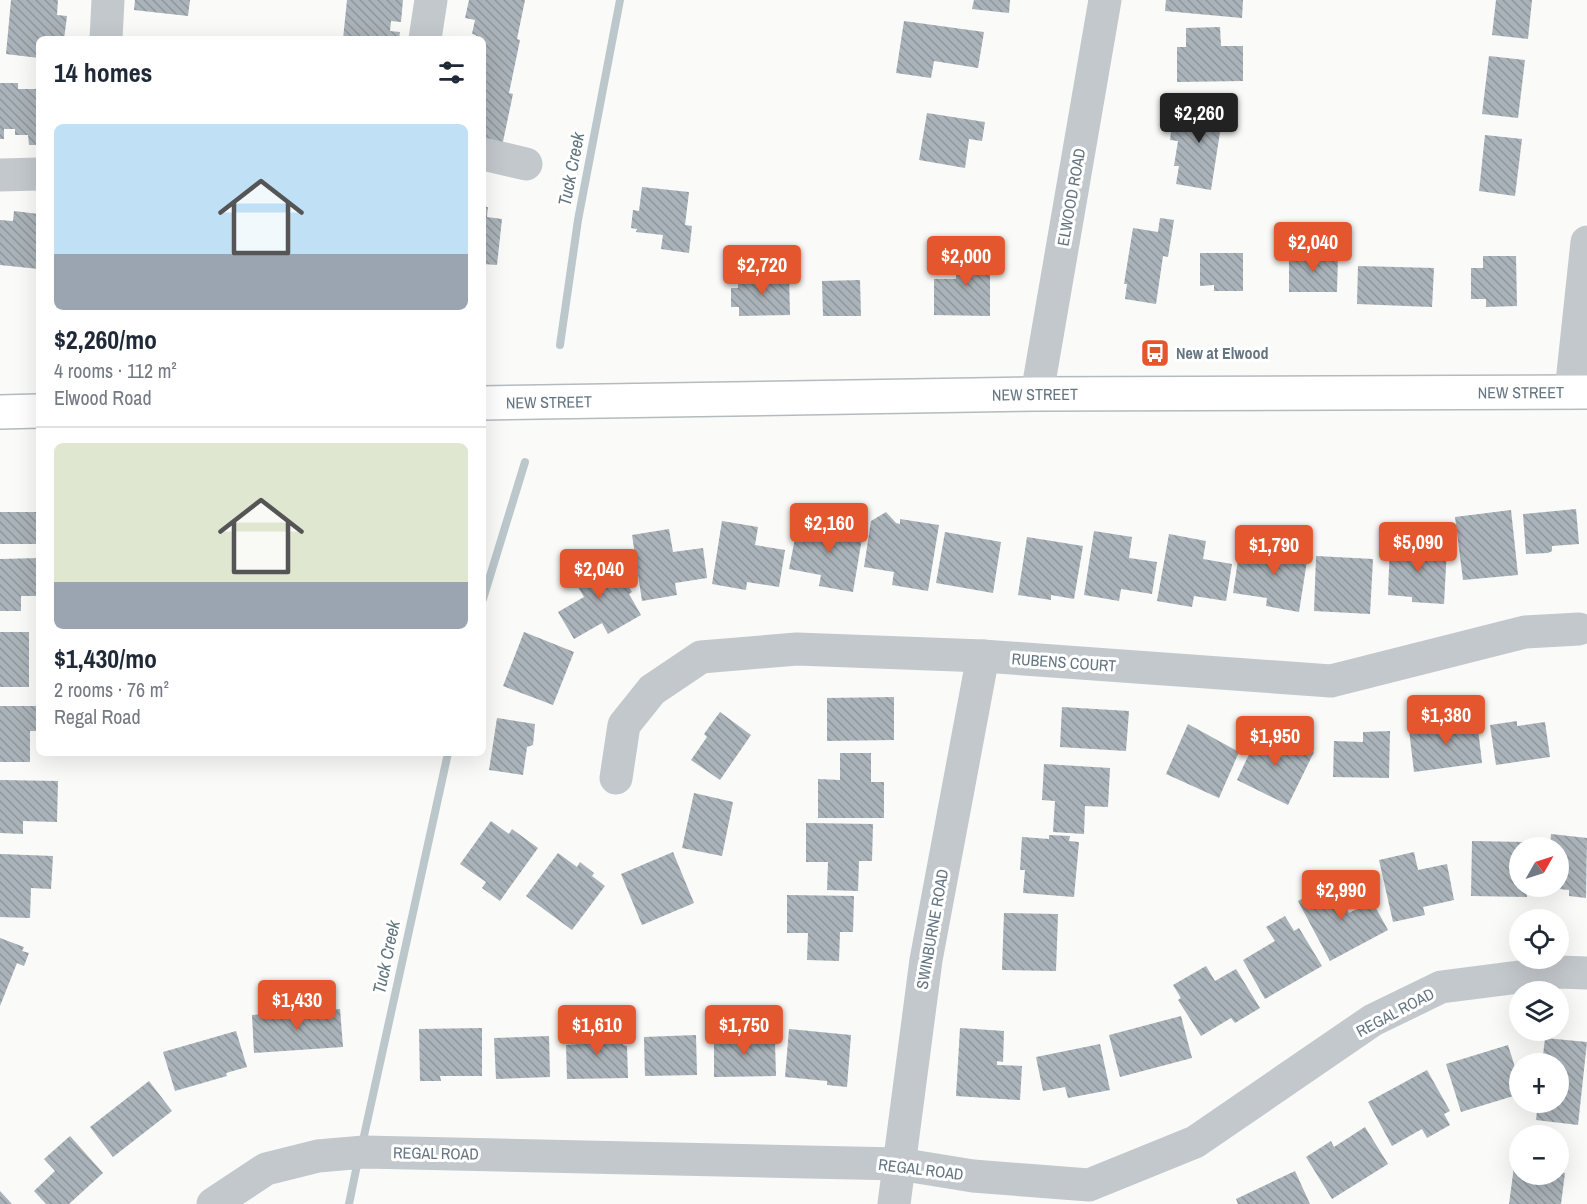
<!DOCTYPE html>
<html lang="en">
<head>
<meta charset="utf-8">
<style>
	:root { --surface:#fff; --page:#f6f6f7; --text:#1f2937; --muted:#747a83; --line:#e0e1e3; --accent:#e4572e }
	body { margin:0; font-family:"Archivo Narrow",sans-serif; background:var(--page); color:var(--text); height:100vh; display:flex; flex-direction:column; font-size:22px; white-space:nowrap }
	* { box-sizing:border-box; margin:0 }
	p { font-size:20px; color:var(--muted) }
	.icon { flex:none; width:33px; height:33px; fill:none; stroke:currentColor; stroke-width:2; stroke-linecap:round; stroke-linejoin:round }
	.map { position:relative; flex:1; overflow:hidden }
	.drawer { position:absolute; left:36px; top:36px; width:450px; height:720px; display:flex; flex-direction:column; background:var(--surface); border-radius:9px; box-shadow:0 6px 24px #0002 }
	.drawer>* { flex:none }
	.needle { width:39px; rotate:51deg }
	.tools { position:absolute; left:1509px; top:837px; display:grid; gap:12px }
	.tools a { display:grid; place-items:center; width:60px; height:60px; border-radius:50%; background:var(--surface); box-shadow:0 6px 24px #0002; font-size:30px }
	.price { position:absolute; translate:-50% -51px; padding:0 14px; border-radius:6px; background:var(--accent); color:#fff; font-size:20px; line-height:39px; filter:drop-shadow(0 2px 3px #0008) }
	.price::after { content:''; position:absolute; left:50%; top:36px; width:18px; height:14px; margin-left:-9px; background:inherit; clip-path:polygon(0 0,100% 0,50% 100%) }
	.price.selected { background:#222; color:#fff }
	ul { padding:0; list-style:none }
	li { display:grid; align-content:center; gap:12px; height:318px; padding:0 18px }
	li+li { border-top:2px solid var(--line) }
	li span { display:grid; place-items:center; height:186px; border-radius:9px; color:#555 }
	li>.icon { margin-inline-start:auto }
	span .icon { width:108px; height:108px; fill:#fffc; stroke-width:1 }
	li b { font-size:26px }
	h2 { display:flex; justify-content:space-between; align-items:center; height:72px; padding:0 18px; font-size:26px }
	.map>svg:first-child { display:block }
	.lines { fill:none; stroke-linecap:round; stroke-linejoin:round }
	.stream { stroke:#bbc7cb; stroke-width:8 }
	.building { fill:url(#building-back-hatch) }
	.major-casing { stroke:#b5babe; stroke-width:36 }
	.minor { stroke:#c3c8cc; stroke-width:33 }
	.major { stroke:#fff; stroke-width:33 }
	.labels { text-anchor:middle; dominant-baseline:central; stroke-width:6; stroke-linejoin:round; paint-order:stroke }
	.street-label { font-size:16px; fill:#657683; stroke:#fff }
	.poi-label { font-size:16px; font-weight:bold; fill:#657683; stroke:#fff; text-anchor:start }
	.water-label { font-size:18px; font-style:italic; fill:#60757c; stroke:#fff }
</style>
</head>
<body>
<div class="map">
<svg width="1587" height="1204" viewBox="0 0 1587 1204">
	<defs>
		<pattern id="building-back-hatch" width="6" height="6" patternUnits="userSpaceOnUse" patternTransform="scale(1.5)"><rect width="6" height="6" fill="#aab3b9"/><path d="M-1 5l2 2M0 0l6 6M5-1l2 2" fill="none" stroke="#8e969c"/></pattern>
	</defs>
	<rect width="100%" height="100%" fill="#fafaf8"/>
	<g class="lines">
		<g class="stream">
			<polyline points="560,345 578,220 620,0"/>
			<polyline points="483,599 525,462"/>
			<polyline points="362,1145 448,753"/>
			<polyline points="349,1204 358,1160"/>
		</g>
	</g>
	<g class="building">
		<polygon points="11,0 58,0 57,15 67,16 64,39 39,39 39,58 6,54"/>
		<polygon points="135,0 190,0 188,16 134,10"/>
		<polygon points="347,0 403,0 401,22 391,21 390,31 400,32 399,39 343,39"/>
		<polygon points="469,0 525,0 517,39 520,40 509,93 513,94 501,151 483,147 483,39 475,39 476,35 472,34 475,20 465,18"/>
		<polygon points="974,0 1010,0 1009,13 972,9"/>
		<polygon points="1166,0 1243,0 1242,18 1165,11"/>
		<polygon points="1496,0 1532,0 1528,39 1492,35"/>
		<polygon points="904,21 984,32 978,68 934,61 931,78 896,73"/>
		<polygon points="1220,27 1221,46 1243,46 1243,81 1177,82 1177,47 1186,47 1186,28"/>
		<polygon points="1489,56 1525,60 1518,118 1482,114"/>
		<polygon points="0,83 18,83 18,89 39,89 39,145 29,145 28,135 15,135 15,129 4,129 4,139 0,139"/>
		<polygon points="1195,95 1225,100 1211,190 1176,184 1179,166 1174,166 1178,141 1170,140 1172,125 1190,128"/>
		<polygon points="927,113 985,122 982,141 969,139 965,168 919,160"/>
		<polygon points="1485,135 1522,139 1515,196 1479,191"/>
		<polygon points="642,187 689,192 685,225 692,226 689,253 661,249 663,235 636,232 637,229 631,228 633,210 639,211"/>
		<polygon points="483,207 488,207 487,217 502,219 497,265 483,264"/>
		<polygon points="14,211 39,214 39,269 0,265 0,220 13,221"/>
		<polygon points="1160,218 1174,220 1168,257 1163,256 1156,304 1125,299 1127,284 1124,284 1133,228 1158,232"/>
		<polygon points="956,251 990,251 990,316 934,315 934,279 956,279"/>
		<polygon points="1200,253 1243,253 1243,291 1214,291 1214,285 1200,286"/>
		<polygon points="1289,253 1338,254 1337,292 1289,292"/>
		<polygon points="1483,256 1516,256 1517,306 1486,307 1486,299 1471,299 1471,268 1483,268"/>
		<polygon points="1358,266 1434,268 1432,307 1357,304"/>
		<polygon points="789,275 790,315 739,316 739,307 731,307 731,288 738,288 738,276"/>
		<polygon points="860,280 861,316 823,316 822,281"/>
		<polygon points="1576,509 1579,544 1552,546 1552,551 1548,553 1526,554 1523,514"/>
		<polygon points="1511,510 1518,575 1463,580 1455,517"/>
		<rect x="0" y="512" width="39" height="32"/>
		<polygon points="886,512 896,523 900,524 900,519 939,525 928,591 892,585 894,572 864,567 871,521"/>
		<polygon points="827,520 864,526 853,592 819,586 821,575 789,569 796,533 804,535 806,522 821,525 819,537 823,542"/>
		<polygon points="722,521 758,527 755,545 785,550 779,587 747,582 746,590 712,584"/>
		<polygon points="669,529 673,552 703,548 707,578 675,583 677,595 642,601 632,535"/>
		<polygon points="1094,531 1132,537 1129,558 1157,562 1152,594 1121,589 1119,601 1084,595"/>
		<polygon points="945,532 1001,542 993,593 936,583"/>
		<polygon points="1169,534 1206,541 1203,559 1232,564 1226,601 1194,596 1192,607 1157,601"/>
		<polygon points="1027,537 1083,546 1074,599 1051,595 1051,600 1018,595"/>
		<polygon points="1273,542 1309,548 1299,612 1266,606 1267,598 1233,593 1239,554 1271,559"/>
		<polygon points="1390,544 1447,547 1444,604 1412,602 1412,597 1388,595"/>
		<polygon points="585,554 591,566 606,558 621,583 625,581 632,592 629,594 641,615 608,634 602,623 574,639 558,612 584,597 573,578 582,573 574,560"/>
		<polygon points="1316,556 1373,559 1370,614 1314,611"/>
		<polygon points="39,558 39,596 21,596 21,611 0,611 0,559"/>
		<rect x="0" y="632" width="29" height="55"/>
		<polygon points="524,632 574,652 553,705 503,686"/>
		<polygon points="894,697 894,740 827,741 827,698"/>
		<polygon points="0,706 39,706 39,731 30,731 30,762 0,762"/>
		<polygon points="1062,707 1129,711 1126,751 1060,747"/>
		<polygon points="720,712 751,735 720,780 691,760 707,737 704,734"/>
		<polygon points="497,718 535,724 533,745 527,747 523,775 489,770"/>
		<polygon points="1477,720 1482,763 1414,772 1409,730"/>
		<polygon points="1517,721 1517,726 1545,722 1550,757 1496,765 1490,725"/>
		<polygon points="1188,724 1239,752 1219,798 1166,774"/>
		<polygon points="1258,730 1278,740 1280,735 1314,752 1288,805 1237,780 1257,737 1255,736"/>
		<polygon points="1390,731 1389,778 1333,777 1334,741 1363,742 1363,732"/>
		<polygon points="840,753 871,753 871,782 884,782 884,818 818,818 818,779 840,780"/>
		<polygon points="1044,764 1110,768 1108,807 1085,806 1084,834 1053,832 1055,801 1042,800"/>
		<polygon points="0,780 58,781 57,822 23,821 23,834 0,833"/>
		<polygon points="694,793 733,802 722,856 682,848"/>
		<polygon points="491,821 509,834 512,829 538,848 500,901 482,888 486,882 460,864"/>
		<polygon points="806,823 873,824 872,861 859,861 858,891 827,890 828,862 806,862"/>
		<polygon points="1551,834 1587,838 1586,898 1569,896 1569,890 1549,888 1549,886 1558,886 1558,848 1550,848"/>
		<polygon points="1049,835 1070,836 1069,841 1079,842 1074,897 1023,893 1025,870 1020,870 1022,837 1049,839"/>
		<polygon points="1472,841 1528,842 1528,848 1520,848 1520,886 1527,886 1527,897 1471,896"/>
		<polygon points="673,852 694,903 642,925 621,874"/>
		<polygon points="1414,852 1418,870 1447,864 1454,900 1423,907 1425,915 1393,922 1379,860"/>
		<polygon points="558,853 577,867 580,862 594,873 592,876 605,886 572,930 526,896"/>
		<polygon points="0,854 53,856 51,889 31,888 30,918 0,917"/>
		<polygon points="1337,880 1352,907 1347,910 1349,913 1372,901 1388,930 1330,961 1298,901"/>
		<polygon points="787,895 854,896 853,932 840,932 839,961 807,960 808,933 787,933"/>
		<polygon points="1004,913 1058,914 1056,971 1002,970"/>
		<polygon points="1285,916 1294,931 1299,928 1322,966 1265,999 1243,960 1275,941 1266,927"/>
		<polygon points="0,938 24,947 22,951 29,953 24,966 17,963 0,1006"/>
		<polygon points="1206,966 1215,981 1236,969 1260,1008 1235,1023 1231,1018 1201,1036 1178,1000 1181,998 1173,985"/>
		<polygon points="340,1009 343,1047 254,1053 252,1015"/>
		<polygon points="1181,1016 1192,1058 1120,1077 1109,1035"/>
		<polygon points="728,1026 753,1026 753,1043 775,1043 776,1076 714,1077 714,1044 728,1044"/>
		<polygon points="482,1028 482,1076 440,1076 441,1081 420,1081 419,1029"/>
		<polygon points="960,1028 1004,1031 1003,1062 997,1061 997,1065 1022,1066 1020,1100 956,1096"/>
		<polygon points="580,1029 610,1029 610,1034 623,1034 623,1045 627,1046 628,1078 567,1079 566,1045 580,1044"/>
		<polygon points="789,1029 851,1035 847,1087 827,1085 827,1081 785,1077"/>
		<polygon points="236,1031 247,1067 226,1073 227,1076 175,1091 163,1052"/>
		<polygon points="696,1035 697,1075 645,1076 644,1037"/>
		<polygon points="549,1036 550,1077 496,1079 494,1038"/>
		<polygon points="1545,1038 1587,1042 1578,1125 1536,1120 1538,1102 1558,1102 1558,1064 1542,1064"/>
		<polygon points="1100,1044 1110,1090 1068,1098 1065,1087 1043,1091 1036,1057"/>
		<polygon points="1508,1045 1520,1083 1520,1094 1461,1112 1446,1064"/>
		<polygon points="1427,1070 1450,1111 1444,1114 1450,1125 1427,1138 1422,1129 1392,1146 1368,1102"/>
		<polygon points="149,1081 172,1111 113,1157 90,1127"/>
		<polygon points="1365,1127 1388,1164 1332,1199 1306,1157 1331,1141 1334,1147"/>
		<polygon points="70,1136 103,1173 69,1204 46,1204 34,1191 55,1171 44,1159"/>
		<polygon points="1514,1167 1520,1168 1520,1174 1558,1174 1558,1172 1565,1173 1561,1204 1509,1204"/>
		<polygon points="1295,1171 1310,1204 1238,1204 1236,1199"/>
		<polygon points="0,1191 12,1204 0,1204"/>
	</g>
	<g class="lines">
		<g class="major-casing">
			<g id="major">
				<path id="s1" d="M483 403 1037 394 1587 392"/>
				<polyline points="0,412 39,411"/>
			</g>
		</g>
		<g class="minor">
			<polyline points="106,39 108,0"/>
			<polyline points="425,39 431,0"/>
			<polyline points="483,154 526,164"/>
			<polyline points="0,175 39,174"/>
			<polyline points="1571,392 1587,242"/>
			<polyline points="1037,394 1105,0"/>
			<polyline points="616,778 624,725 652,690 701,657 797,649 983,656 1331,681 1525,632 1579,629"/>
			<polyline points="213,1204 266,1169 318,1156 364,1152 899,1164 973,1176 1089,1185 1195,1142 1373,1020 1441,987 1559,972 1587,973"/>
			<polyline points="894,1204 926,960 983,656"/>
		</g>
		<use href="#major" class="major"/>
	</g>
	<defs>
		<g id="bus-square" transform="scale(1.5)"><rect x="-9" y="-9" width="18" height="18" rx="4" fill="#e4572e" stroke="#fff"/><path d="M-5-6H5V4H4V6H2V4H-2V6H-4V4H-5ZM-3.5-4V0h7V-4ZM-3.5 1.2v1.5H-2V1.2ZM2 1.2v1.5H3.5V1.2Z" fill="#fff"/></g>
	</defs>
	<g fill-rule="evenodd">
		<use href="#bus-square" x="1155" y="353"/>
	</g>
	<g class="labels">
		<g class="street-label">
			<text transform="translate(1071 197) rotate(-80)">ELWOOD ROAD</text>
			<text stroke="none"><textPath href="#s1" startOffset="1038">NEW STREET</textPath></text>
			<text stroke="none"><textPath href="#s1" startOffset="552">NEW STREET</textPath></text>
			<text stroke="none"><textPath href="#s1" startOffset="66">NEW STREET</textPath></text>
			<text transform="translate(1064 662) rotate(4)">RUBENS COURT</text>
			<text transform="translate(932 929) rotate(-80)">SWINBURNE ROAD</text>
			<text transform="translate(1395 1012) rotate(-28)">REGAL ROAD</text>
			<text transform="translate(436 1153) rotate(1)">REGAL ROAD</text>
			<text transform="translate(921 1169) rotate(7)">REGAL ROAD</text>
		</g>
		<g class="poi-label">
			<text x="1176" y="353">New at Elwood</text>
		</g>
		<g class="water-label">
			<text transform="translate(571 169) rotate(-79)">Tuck Creek</text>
			<text transform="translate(386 957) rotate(-78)">Tuck Creek</text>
		</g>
	</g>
</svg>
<div class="tools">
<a><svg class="needle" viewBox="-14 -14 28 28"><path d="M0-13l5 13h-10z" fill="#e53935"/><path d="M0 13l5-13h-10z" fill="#747a83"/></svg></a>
<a><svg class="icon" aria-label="locate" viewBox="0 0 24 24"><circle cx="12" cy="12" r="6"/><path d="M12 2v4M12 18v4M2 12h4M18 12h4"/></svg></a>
<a><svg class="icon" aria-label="layers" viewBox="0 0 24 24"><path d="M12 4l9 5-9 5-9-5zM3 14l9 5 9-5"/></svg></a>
<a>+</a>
<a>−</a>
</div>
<b class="price selected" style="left:1199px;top:144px">$2,260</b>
<b class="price" style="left:1313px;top:273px">$2,040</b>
<b class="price" style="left:966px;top:287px">$2,000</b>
<b class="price" style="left:762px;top:296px">$2,720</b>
<b class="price" style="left:829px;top:554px">$2,160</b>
<b class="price" style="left:1418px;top:573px">$5,090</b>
<b class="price" style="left:1274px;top:576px">$1,790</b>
<b class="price" style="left:599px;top:600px">$2,040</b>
<b class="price" style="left:1446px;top:746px">$1,380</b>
<b class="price" style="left:1275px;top:767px">$1,950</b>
<b class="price" style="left:1341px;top:921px">$2,990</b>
<b class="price" style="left:297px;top:1031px">$1,430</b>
<b class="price" style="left:597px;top:1056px">$1,610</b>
<b class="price" style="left:744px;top:1056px">$1,750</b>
<section class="drawer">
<h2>14 homes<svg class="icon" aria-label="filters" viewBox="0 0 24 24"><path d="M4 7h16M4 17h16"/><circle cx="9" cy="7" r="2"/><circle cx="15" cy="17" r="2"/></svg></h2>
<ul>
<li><span style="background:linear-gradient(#bfe0f5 70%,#9aa5b1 0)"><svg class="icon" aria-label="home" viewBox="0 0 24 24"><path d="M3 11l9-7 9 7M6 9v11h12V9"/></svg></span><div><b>$2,260/mo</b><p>4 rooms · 112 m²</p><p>Elwood Road</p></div></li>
<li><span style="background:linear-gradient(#dfe7d0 75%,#9aa5b1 0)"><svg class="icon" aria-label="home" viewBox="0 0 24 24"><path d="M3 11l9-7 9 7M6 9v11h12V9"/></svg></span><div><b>$1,430/mo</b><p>2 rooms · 76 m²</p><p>Regal Road</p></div></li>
</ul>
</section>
</div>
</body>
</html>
